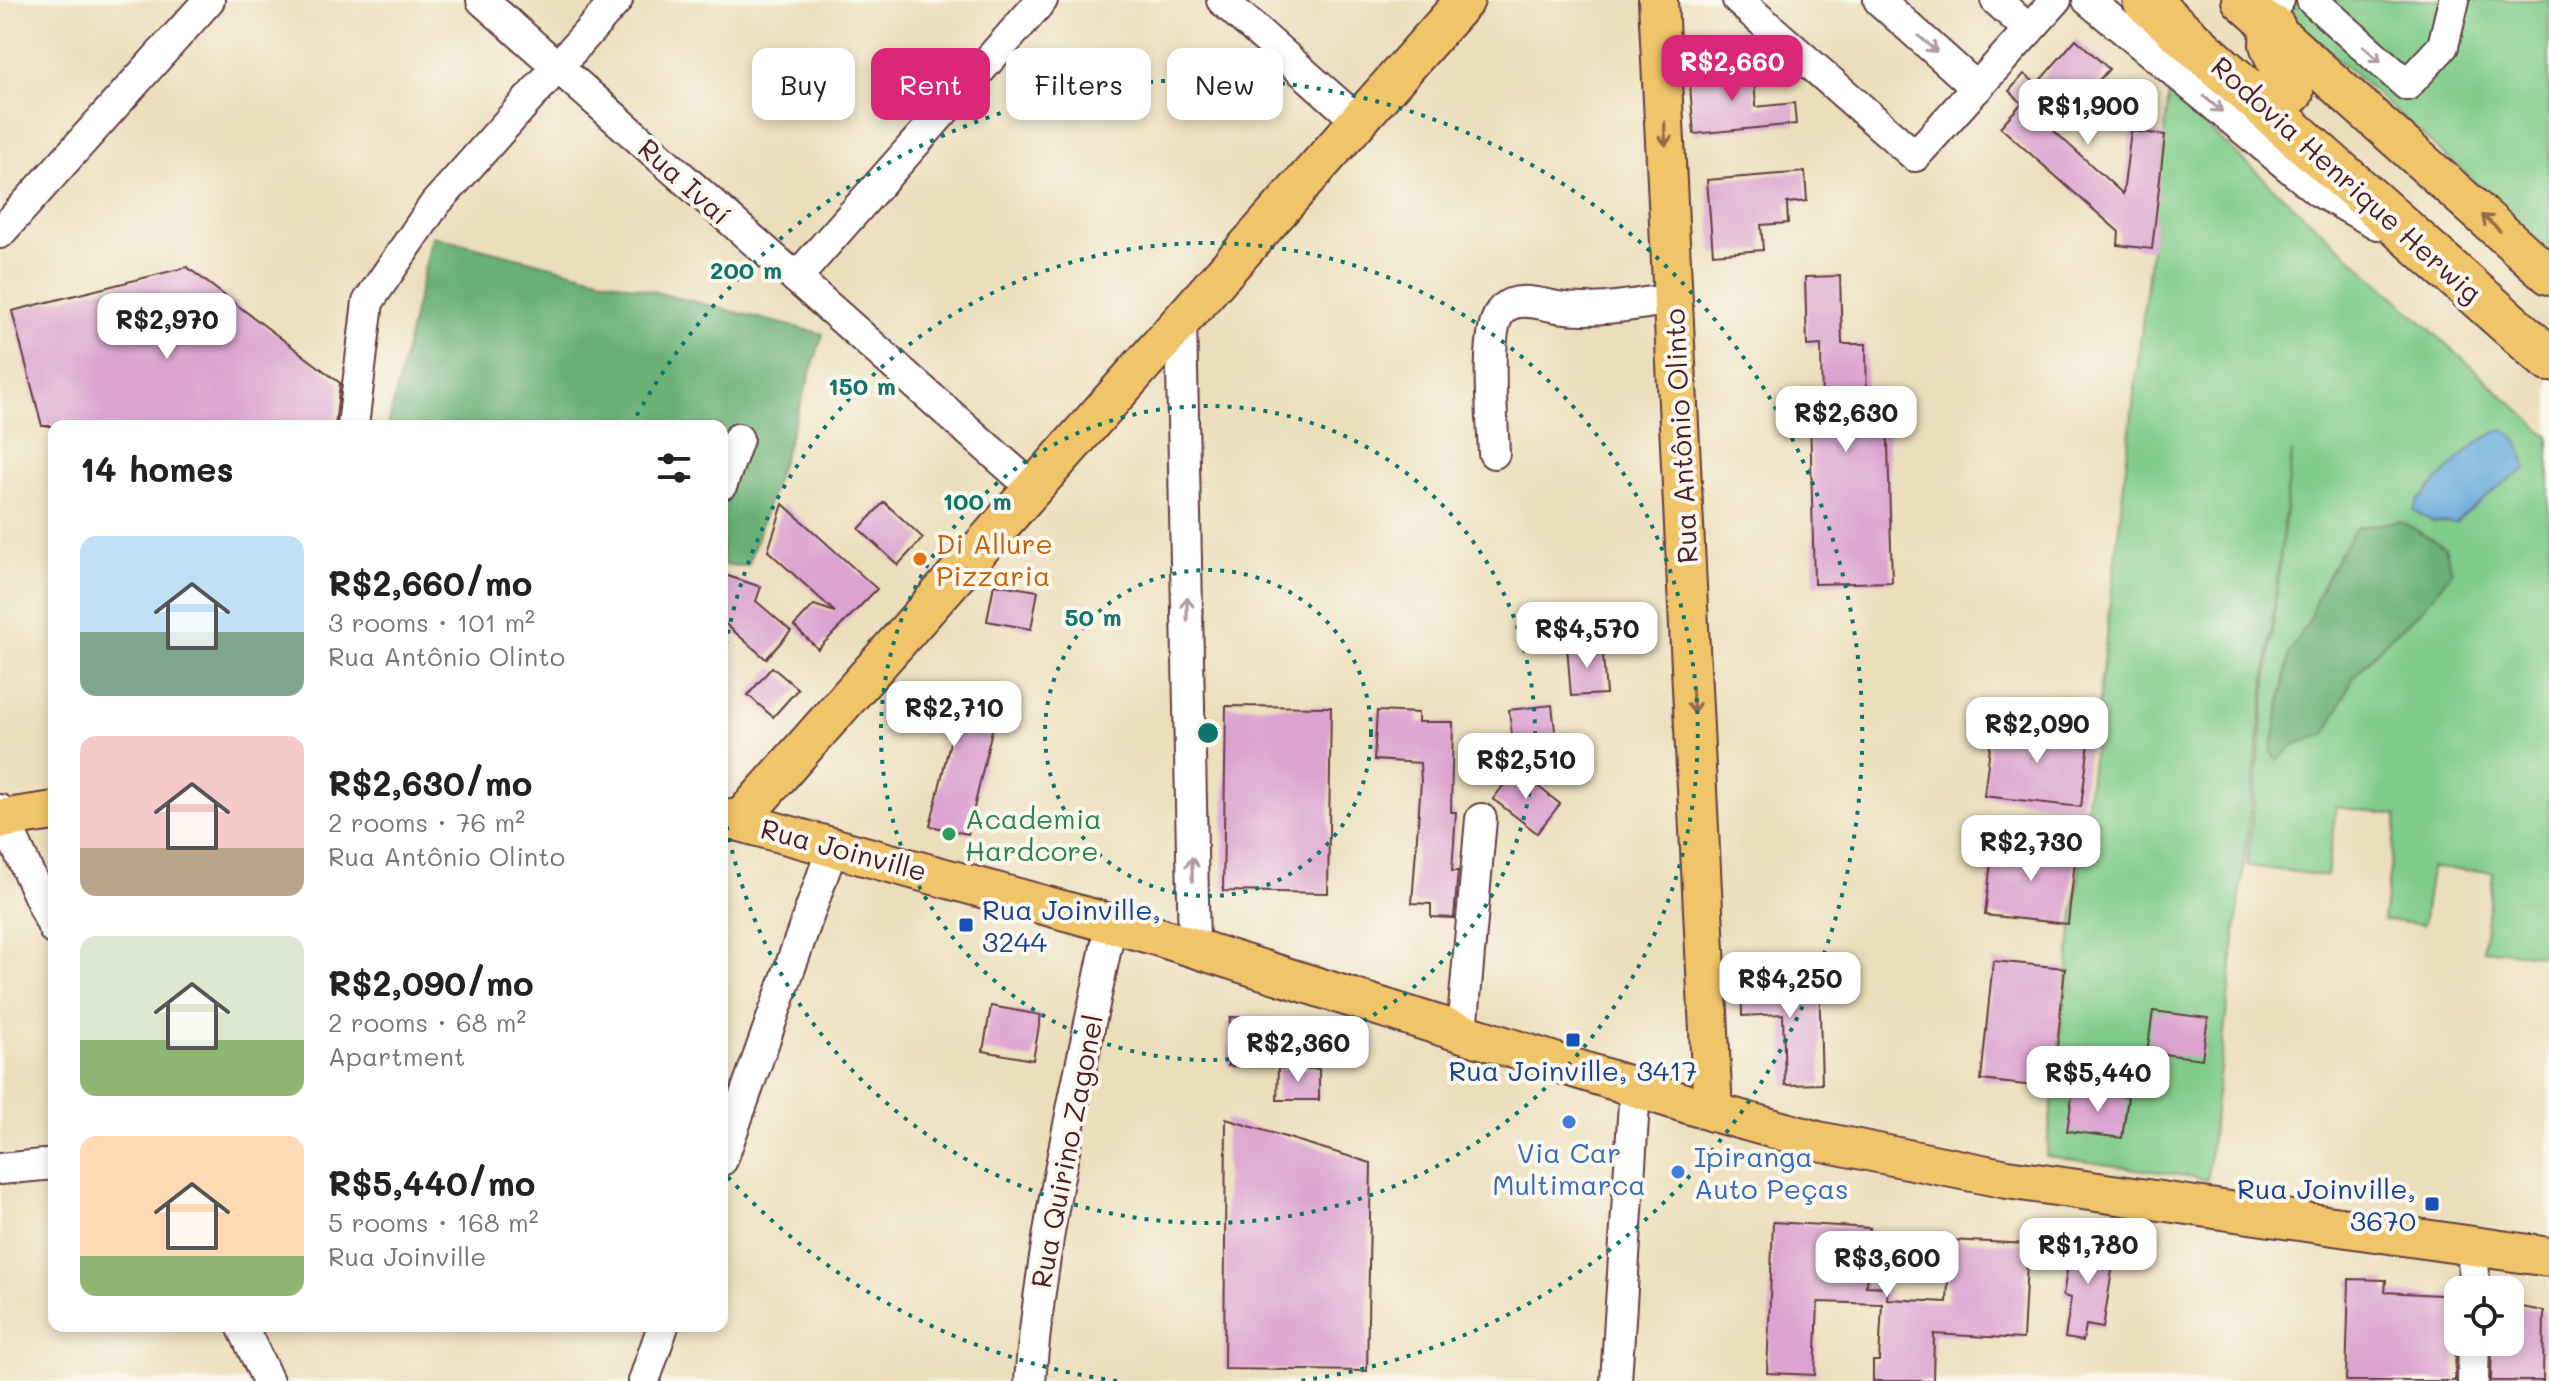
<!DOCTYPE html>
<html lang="en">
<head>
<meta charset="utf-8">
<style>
	:root { --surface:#fff; --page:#f2f2f2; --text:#222; --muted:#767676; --accent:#db2777 }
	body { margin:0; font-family:Mali,sans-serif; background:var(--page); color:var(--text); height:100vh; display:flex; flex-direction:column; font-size:30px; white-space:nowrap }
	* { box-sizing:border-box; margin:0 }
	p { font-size:26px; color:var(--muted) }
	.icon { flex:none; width:44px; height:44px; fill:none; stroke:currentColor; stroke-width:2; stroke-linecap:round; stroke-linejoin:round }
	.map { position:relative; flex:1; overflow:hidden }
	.side { position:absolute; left:48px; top:420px; width:680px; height:912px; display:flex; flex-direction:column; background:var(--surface); border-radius:16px; box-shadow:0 4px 12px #0003 }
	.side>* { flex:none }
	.top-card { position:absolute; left:752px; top:48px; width:760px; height:72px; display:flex; gap:16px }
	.buttons { position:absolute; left:2444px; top:1276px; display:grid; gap:16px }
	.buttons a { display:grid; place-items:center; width:80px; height:80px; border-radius:16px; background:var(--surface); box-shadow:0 4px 12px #0003; font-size:40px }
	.price { position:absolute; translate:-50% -68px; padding:0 18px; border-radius:16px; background:#fff; color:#222; font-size:26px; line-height:52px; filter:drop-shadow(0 2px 4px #0008) }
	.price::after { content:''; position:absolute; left:50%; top:48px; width:24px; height:18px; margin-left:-12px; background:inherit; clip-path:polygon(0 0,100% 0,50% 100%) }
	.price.current { background:var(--accent); color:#fff }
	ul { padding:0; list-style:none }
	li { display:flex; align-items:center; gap:24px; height:200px; padding:0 32px }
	li span { display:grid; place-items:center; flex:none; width:224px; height:160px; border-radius:16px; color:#555 }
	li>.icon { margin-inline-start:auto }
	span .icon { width:96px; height:96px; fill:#fffc; stroke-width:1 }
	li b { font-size:34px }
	h2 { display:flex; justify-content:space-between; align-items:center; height:96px; padding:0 32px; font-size:34px }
	.tag { padding:0 28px; border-radius:16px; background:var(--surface); box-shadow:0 4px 12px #0003; font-size:28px; line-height:72px }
	.tag.current { background:var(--accent); color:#fff }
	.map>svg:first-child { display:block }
	.green { fill:#80cc8a; stroke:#65765a; stroke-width:2 }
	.forest { fill:#68b076; stroke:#596850; stroke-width:2 }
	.water { fill:#66aadc; stroke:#586484; stroke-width:2 }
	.building { fill:#dca3d0 }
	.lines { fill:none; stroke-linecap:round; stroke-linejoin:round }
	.minor-casing { stroke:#623c41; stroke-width:34 }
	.major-casing { stroke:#623c41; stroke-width:42 }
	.highway-casing { stroke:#623c41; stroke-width:48 }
	.minor { stroke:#fff; stroke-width:30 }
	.major { stroke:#f0c469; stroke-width:38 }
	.highway { stroke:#f0c469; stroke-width:44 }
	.oneway { stroke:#ae9aa0 }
	.oneway2 { stroke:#956947 }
	.ring { fill:none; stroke:#0f766e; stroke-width:4; stroke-dasharray:4 8 }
	.food-dot { fill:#e8710a; stroke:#fbf7ec; stroke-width:3 }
	.leisure-dot { fill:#2e9e5b; stroke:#fbf7ec; stroke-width:3 }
	.transit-dot { fill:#1a4fb4; stroke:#fbf7ec; stroke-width:3 }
	.shop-dot { fill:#3f7fe0; stroke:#fbf7ec; stroke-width:3 }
	.labels { text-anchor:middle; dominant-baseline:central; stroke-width:8; stroke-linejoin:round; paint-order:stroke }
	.street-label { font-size:28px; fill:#4a1f2b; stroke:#fbf7ec }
	.food-label { font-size:28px; fill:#c56008; stroke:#fbf7ec; text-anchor:start }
	.leisure-label { font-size:28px; fill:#27864d; stroke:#fbf7ec; text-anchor:start }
	.transit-label { font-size:28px; fill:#164399; stroke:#fbf7ec; text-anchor:start }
	.shop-label { font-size:28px; fill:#366cbe; stroke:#fbf7ec }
	.centre { fill:#0f766e; stroke:#fbf7ec; stroke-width:4 }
	.ring-label { font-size:24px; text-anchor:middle; font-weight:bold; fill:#0f766e; stroke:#fbf7ec; stroke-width:8; stroke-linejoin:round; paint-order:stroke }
</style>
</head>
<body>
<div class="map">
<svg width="2549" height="1381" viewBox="0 0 2549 1381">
	<rect width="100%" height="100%" fill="#fbf7ec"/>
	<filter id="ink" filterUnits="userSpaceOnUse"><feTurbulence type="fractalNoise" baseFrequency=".0125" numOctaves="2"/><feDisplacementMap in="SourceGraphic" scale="16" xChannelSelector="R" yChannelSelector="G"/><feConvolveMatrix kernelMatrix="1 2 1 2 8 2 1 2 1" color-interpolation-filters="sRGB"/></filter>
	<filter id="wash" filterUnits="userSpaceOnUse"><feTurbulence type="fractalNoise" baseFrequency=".006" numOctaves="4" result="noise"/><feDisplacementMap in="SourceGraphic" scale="32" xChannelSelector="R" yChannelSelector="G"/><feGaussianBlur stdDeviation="1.8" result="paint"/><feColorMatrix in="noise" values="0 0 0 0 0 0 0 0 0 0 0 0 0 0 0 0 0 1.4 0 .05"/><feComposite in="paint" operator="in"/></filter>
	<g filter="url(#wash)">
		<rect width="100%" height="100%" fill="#ebdebb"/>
		<g class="green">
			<polygon points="2272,0 2549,0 2549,250"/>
			<polygon points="2169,93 2549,437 2549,956 2483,949 2493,872 2431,868 2423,925 2383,920 2397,815 2336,807 2327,876 2247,866 2292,452 2207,1179 2046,1156"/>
		</g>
		<g class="forest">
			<polygon points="432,236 823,334 748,566 722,565 722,426 388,426"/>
			<polygon points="2400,521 2445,547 2452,572 2421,611 2384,643 2353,678 2326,734 2299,743 2277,760 2271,752 2290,652 2308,623 2318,595 2338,556 2357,527"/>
		</g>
		<path class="water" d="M2504 429C2519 438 2523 453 2526 469L2497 488 2455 523 2433 522 2414 511 2418 501C2442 478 2471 439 2504 429Z"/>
		<g id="blocks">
			<g class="building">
				<polygon points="2076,39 2109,69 2054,131 2123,194 2131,131 2165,135 2152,249 2118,245 2119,232 2000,127 2022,103 2009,91 2024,74 2037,84"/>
				<polygon points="1753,66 1756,107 1794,103 1796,124 1694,134 1689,73"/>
				<polygon points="1805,172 1807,201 1787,203 1788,223 1761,225 1763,250 1713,254 1707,180"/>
				<polygon points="187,267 340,383 335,426 42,426 12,311"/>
				<polygon points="1840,276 1842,344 1866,344 1867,412 1887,411 1892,582 1814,584 1810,413 1822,413 1821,345 1807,346 1805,277"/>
				<polygon points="884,502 923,538 898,565 859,529"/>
				<polygon points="783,504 877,589 818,649 794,626 814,605 835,612 768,551"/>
				<polygon points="722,574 761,587 756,601 791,631 766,659 722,621"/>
				<polygon points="994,584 1038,591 1031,629 987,621"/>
				<polygon points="1602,643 1606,694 1571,696 1567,646"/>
				<polygon points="772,667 798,689 773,717 748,695"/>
				<polygon points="909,684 998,704 968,834 930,826 954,725 886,710"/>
				<polygon points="1552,705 1556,739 1513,744 1509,710"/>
				<polygon points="1226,706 1331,707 1328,893 1223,891"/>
				<polygon points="1377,711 1418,713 1418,722 1453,722 1451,812 1456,812 1452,871 1458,871 1454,918 1431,917 1431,904 1412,903 1421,782 1420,763 1374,760"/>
				<polygon points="1993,722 2090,734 2081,807 1984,796"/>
				<polygon points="1516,769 1560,804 1537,833 1493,799"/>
				<polygon points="1993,843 2076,851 2068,924 1985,915"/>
				<polygon points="1993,961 2065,968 2053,1088 1981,1080"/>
				<polygon points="1782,973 1782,980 1819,978 1822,1084 1785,1085 1783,1014 1742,1016 1741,974"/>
				<polygon points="991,1006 1041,1015 1033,1060 983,1051"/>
				<polygon points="2153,1011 2208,1018 2202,1059 2147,1052"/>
				<polygon points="1230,1017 1274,1018 1273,1067 1228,1066"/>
				<polygon points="1278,1068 1319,1069 1319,1100 1277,1100"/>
				<polygon points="2073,1090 2128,1097 2122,1138 2067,1131"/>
				<polygon points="1226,1119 1371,1163 1367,1371 1224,1369"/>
				<polygon points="1773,1222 1870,1228 1866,1286 1888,1287 1887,1299 1947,1302 1950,1240 2028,1244 2023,1339 1934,1334 1933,1381 1873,1381 1873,1361 1879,1361 1882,1304 1818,1302 1815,1375 1767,1373"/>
				<polygon points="2072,1239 2116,1245 2103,1328 2086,1325 2083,1341 2065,1338 2071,1298 2063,1296"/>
				<polygon points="2349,1279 2386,1280 2385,1292 2457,1296 2455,1381 2346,1381"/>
				<polygon points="2510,1305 2544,1311 2543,1381 2491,1381 2492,1342 2510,1342"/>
			</g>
		</g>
	</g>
	<g filter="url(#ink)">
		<use href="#blocks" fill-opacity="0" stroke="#623c41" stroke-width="2"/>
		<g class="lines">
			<g class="minor-casing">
				<g id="minor">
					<polyline points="482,0 1033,488"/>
					<polyline points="1222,0 1358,121"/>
					<polyline points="1738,0 1915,156 2056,0"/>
					<polyline points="1879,0 1977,88"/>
					<polyline points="1996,0 2029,30"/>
					<polyline points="2088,0 2318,191 2377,224"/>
					<polyline points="2312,0 2407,85 2443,46 2454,0"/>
					<polyline points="2262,19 2279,0"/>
					<polyline points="0,233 209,0"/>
					<polyline points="796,278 1042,0"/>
					<polyline points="1181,321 1194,947"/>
					<polyline points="353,426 368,302 435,204 617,0"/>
					<path d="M1494 453C1493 425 1483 327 1503 309 1517 296 1540 304 1557 307 1595 313 1636 304 1673 299"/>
					<polyline points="722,484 738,439"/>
					<polyline points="0,810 54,929"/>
					<polyline points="1462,1031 1481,819"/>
					<polyline points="722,1160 833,846"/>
					<polyline points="0,1169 54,1164"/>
					<polyline points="2473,1246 2474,1290"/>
					<polyline points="242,1326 268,1381"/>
					<polyline points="644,1381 663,1326"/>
					<path d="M1030 1381C1043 1226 1080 1075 1111 923"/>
					<polyline points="1616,1381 1635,1088"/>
					<polyline points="2473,1381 2474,1342"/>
				</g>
			</g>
			<g class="major-casing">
				<g id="major">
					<polyline points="1658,0 1713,1112"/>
					<polyline points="2241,0 2549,275"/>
					<polyline points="722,817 1153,935 1713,1112 1818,1141 2007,1179 2549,1257"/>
					<polyline points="0,819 54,811"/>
					<polyline points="739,821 1465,0"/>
				</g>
			</g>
			<g class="highway-casing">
				<g id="highway">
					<polyline points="2145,0 2549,359"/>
					<polyline points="2273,28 2272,44 2291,92"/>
				</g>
			</g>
			<use href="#minor" class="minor"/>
			<use href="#major" class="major"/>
			<use href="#highway" class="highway"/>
		</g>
		<defs><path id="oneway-shaft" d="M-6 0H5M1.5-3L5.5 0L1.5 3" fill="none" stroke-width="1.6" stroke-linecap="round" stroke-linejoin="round" transform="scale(2)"/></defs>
		<g class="oneway">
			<use href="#oneway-shaft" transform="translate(1928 44) rotate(42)"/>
			<use href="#oneway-shaft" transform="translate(2372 54) rotate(42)"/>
			<use href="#oneway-shaft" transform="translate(2213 104) rotate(40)"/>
			<use href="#oneway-shaft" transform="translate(1187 609) rotate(-91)"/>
			<use href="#oneway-shaft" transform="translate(1192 869) rotate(-91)"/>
		</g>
		<g class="oneway2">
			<use href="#oneway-shaft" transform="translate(1665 134) rotate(87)"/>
			<use href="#oneway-shaft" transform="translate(2491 223) rotate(-138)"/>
			<use href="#oneway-shaft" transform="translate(1693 701) rotate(87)"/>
		</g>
	</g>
	<g class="ring">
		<circle cx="1208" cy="733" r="163"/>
		<circle cx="1208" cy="733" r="327"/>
		<path d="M722 669A490 490 0 1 1 722 797"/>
		<path d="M1117 1381A654 654 0 0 1 726 1175M631 426A654 654 0 1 1 1299 1381"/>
	</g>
	<circle class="food-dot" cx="920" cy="559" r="8"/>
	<circle class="leisure-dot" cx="949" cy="834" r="8"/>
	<g class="transit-dot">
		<rect x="958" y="917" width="16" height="16" rx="4"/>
		<rect x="1565" y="1032" width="16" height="16" rx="4"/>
		<rect x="2424" y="1196" width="16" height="16" rx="4"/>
	</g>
	<g class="shop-dot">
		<circle cx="1569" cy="1122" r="8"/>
		<circle cx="1678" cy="1172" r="8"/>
	</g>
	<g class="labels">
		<g class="street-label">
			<text transform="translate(2347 179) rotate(42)">Rodovia Henrique Herwig</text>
			<text transform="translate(685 181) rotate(42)">Rua Ivaí</text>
			<text transform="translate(1680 436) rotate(-93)">Rua Antônio Olinto</text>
			<text transform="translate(844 849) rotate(15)">Rua Joinville</text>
			<text transform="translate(1066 1151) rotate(-79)">Rua Quirino Zagonel</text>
		</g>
		<g class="food-label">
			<text x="936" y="543">Di Allure<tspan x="936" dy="32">Pizzaria</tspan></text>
		</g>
		<g class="leisure-label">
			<text x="965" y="818">Academia<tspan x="965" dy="32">Hardcore</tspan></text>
		</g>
		<g class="transit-label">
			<text x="982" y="909">Rua Joinville,<tspan x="982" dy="32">3244</tspan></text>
			<text x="1573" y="1070" text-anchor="middle">Rua Joinville, 3417</text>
			<text x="2416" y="1188" text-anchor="end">Rua Joinville,<tspan x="2416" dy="32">3670</tspan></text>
		</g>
		<g class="shop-label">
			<text x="1569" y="1152">Via Car<tspan x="1569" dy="32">Multimarca</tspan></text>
			<text x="1694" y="1156" text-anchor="start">Ipiranga<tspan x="1694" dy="32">Auto Peças</tspan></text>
		</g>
	</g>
	<circle cx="1208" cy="733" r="12" class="centre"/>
	<g class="ring-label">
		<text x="746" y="279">200 m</text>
		<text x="862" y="395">150 m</text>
		<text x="977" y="510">100 m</text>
		<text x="1093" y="626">50 m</text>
	</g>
</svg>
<div class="buttons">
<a><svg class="icon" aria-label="locate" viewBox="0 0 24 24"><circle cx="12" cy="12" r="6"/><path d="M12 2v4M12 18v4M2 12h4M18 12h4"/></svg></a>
</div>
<b class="price current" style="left:1732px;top:103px">R$2,660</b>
<b class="price" style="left:2088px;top:147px">R$1,900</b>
<b class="price" style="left:167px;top:361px">R$2,970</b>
<b class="price" style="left:1846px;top:454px">R$2,630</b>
<b class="price" style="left:1587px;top:670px">R$4,570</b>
<b class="price" style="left:954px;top:749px">R$2,710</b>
<b class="price" style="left:2037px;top:765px">R$2,090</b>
<b class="price" style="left:1526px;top:801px">R$2,510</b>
<b class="price" style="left:2031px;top:883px">R$2,730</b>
<b class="price" style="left:1790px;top:1020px">R$4,250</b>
<b class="price" style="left:1298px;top:1084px">R$2,360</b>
<b class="price" style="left:2098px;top:1114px">R$5,440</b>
<b class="price" style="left:2088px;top:1286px">R$1,780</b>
<b class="price" style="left:1887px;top:1299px">R$3,600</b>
<div class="top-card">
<a class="tag">Buy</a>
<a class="tag current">Rent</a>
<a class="tag">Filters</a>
<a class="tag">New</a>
</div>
<section class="side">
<h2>14 homes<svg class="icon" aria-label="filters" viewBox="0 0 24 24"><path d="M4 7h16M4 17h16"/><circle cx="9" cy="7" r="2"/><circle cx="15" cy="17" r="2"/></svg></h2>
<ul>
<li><span style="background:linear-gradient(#bfe0f5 60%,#7fa58c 0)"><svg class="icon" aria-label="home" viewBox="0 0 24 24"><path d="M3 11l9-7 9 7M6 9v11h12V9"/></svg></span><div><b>R$2,660/mo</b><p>3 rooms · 101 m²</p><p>Rua Antônio Olinto</p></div></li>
<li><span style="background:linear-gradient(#f6c9c9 70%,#b9a48a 0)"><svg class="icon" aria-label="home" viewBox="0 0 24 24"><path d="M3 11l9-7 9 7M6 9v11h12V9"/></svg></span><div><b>R$2,630/mo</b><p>2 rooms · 76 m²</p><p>Rua Antônio Olinto</p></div></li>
<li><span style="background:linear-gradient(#dfe7d0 65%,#8fb573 0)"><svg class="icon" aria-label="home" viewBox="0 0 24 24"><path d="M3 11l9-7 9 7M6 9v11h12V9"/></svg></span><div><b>R$2,090/mo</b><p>2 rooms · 68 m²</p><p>Apartment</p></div></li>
<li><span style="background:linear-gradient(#ffd9b3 75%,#8fb573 0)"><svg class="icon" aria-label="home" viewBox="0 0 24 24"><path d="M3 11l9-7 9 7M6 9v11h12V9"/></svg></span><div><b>R$5,440/mo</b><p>5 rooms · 168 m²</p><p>Rua Joinville</p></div></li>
</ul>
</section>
</div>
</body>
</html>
